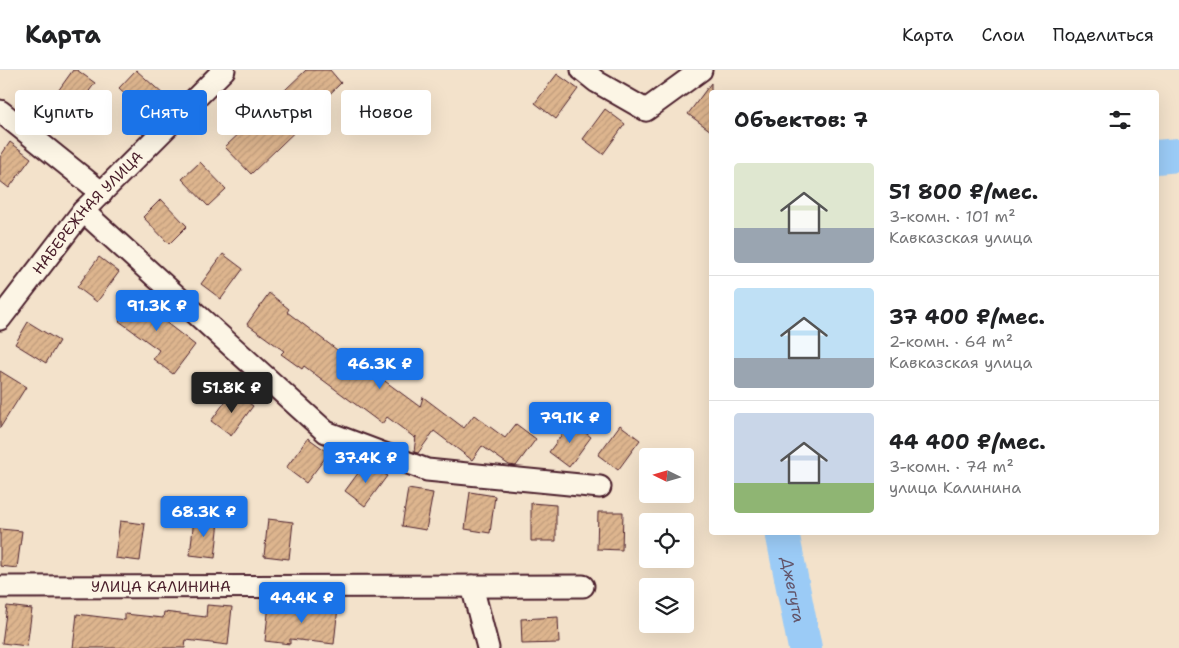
<!DOCTYPE html>
<html lang="ru">
<head>
<meta charset="utf-8">
<style>
	:root { --surface:#fff; --page:#f6f6f6; --text:#202124; --muted:#757577; --line:#e0e0e0; --accent:#1a73e8 }
	body { margin:0; font-family:"Shantell Sans",sans-serif; background:var(--page); color:var(--text); height:100vh; display:flex; flex-direction:column; font-size:19px; white-space:nowrap }
	* { box-sizing:border-box; margin:0 }
	p { font-size:16px; color:var(--muted) }
	.icon { flex:none; width:28px; height:28px; fill:none; stroke:currentColor; stroke-width:2; stroke-linecap:round; stroke-linejoin:round }
	.map { position:relative; flex:1; overflow:hidden }
	.panel { position:absolute; left:709px; top:20px; width:450px; height:445px; display:flex; flex-direction:column; background:var(--surface); border-radius:5px; box-shadow:0 5px 20px #0002 }
	.panel>* { flex:none }
	.hud { position:absolute; left:15px; top:20px; width:475px; height:45px; display:flex; gap:10px }
	.needle { width:32px; rotate:275deg }
	.controls { position:absolute; left:639px; top:378px; display:grid; gap:10px }
	.controls a { display:grid; place-items:center; width:55px; height:55px; border-radius:5px; background:var(--surface); box-shadow:0 5px 20px #0002; font-size:25px }
	.price { position:absolute; translate:-50% -42px; padding:0 11px; border-radius:5px; background:var(--accent); color:#fff; font-size:16px; line-height:32px; filter:drop-shadow(0 1px 2px #0008) }
	.price::after { content:''; position:absolute; left:50%; top:30px; width:15px; height:11px; margin-left:-8px; background:inherit; clip-path:polygon(0 0,100% 0,50% 100%) }
	.price.selected { background:#222; color:#fff }
	ul { padding:0; list-style:none }
	li { display:flex; align-items:center; gap:15px; height:125px; padding:0 25px }
	li+li { border-top:1px solid var(--line) }
	li span { display:grid; place-items:center; flex:none; width:140px; height:100px; border-radius:5px; color:#555 }
	li>.icon { margin-inline-start:auto }
	span .icon { width:60px; height:60px; fill:#fffc; stroke-width:1 }
	li b { font-size:21px }
	h2 { display:flex; justify-content:space-between; align-items:center; height:60px; padding:0 25px; font-size:21px }
	.pill { padding:0 18px; border-radius:5px; background:var(--surface); box-shadow:0 5px 20px #0002; font-size:18px; line-height:45px }
	.pill.selected { background:var(--accent); color:#fff }
	header { display:flex; align-items:center; gap:30px; box-sizing:border-box; height:70px; padding:0 25px; background:var(--surface); border-bottom:1px solid var(--line) }
	header strong { font-size:24px }
	nav { display:flex; gap:28px; margin-inline-start:auto; font-size:18px }
	.map>svg:first-child { display:block }
	.lines { fill:none; stroke-linecap:round; stroke-linejoin:round }
	.river { stroke:#9bcbf6; stroke-width:34 }
	.building { fill:url(#building-hatch); stroke:#4a1f2b }
	.minor-casing { stroke:#4a1f2b; stroke-width:25 }
	.minor { stroke:#fcf5e5; stroke-width:21 }
	.labels { text-anchor:middle; dominant-baseline:central; stroke-width:4; stroke-linejoin:round; paint-order:stroke }
	.street-label { font-size:15px; fill:#4a1f2b; stroke:#fcf5e5 }
	.water-label { font-size:16px; font-style:italic; fill:#625368; stroke:#fcf5e5 }
</style>
</head>
<body>
<header>
<strong>Карта</strong>
<nav><a>Карта</a><a>Слои</a><a>Поделиться</a></nav>
</header>
<div class="map">
<svg width="1179" height="578" viewBox="0 0 1179 578">
	<defs>
		<pattern id="building-hatch" width="6" height="6" patternUnits="userSpaceOnUse" patternTransform="scale(1.25)"><rect width="6" height="6" fill="#ddb58e"/><path d="M-1 1l2-2M0 6l6-6M5 7l2-2" fill="none" stroke="#bf9b7b"/></pattern>
	</defs>
	<rect width="100%" height="100%" fill="#f3e2cb"/>
	<filter id="ink" filterUnits="userSpaceOnUse"><feTurbulence type="fractalNoise" baseFrequency=".02" numOctaves="2"/><feDisplacementMap in="SourceGraphic" scale="10" xChannelSelector="R" yChannelSelector="G"/><feConvolveMatrix kernelMatrix="1 2 1 2 8 2 1 2 1" color-interpolation-filters="sRGB"/></filter>
	<g filter="url(#ink)">
		<g class="lines">
			<g class="river">
				<polyline points="1156,87 1179,85"/>
				<path id="s1" d="M782 462 805 578"/>
			</g>
		</g>
		<g class="building">
			<polygon points="73,0 77,0 95,13 73,43 53,28"/>
			<polygon points="136,0 164,25 146,43 119,18"/>
			<polygon points="306,0 330,0 341,13 305,48 307,50 251,104 225,77"/>
			<polygon points="557,4 578,19 556,49 535,33"/>
			<polygon points="711,13 711,61 688,44"/>
			<polygon points="605,39 625,54 603,84 583,69"/>
			<polygon points="10,72 31,88 9,118 0,111 0,87"/>
			<polygon points="200,92 226,119 208,136 182,109"/>
			<polygon points="161,129 187,156 169,174 143,147"/>
			<polygon points="223,184 243,199 221,229 201,214"/>
			<polygon points="99,187 119,202 97,232 77,217"/>
			<polygon points="141,221 162,236 155,244 195,275 173,304 153,289 159,280 119,251"/>
			<polygon points="269,223 289,239 287,242 345,286 347,283 420,337 423,327 464,358 474,345 505,368 516,354 536,369 516,396 509,395 482,376 472,390 434,361 418,383 414,382 416,366 415,368 387,347 382,354 304,296 302,299 281,284 284,281 247,254"/>
			<polygon points="28,252 59,271 46,293 15,274"/>
			<polygon points="0,301 26,317 0,358"/>
			<polygon points="233,321 253,336 231,366 211,351"/>
			<polygon points="571,352 591,367 569,397 549,382"/>
			<polygon points="620,355 640,370 618,400 598,385"/>
			<polygon points="308,368 329,383 306,413 286,398"/>
			<polygon points="367,391 387,406 365,436 345,421"/>
			<polygon points="408,419 433,423 426,460 402,456"/>
			<polygon points="470,422 495,426 490,463 465,459"/>
			<polygon points="531,433 556,435 556,471 531,471"/>
			<polygon points="598,442 623,442 622,480 597,479"/>
			<polygon points="194,448 219,451 215,488 190,485"/>
			<polygon points="268,449 293,452 289,489 264,486"/>
			<polygon points="120,451 145,454 140,491 115,488"/>
			<polygon points="0,459 22,461 17,498 0,496"/>
			<polygon points="269,534 312,540 313,534 338,537 334,574 290,569 290,574 265,571"/>
			<polygon points="207,535 232,537 228,575 186,570 185,578 73,578 77,544 125,550 125,544 163,548 164,542 206,547"/>
			<polygon points="7,536 32,539 27,576 2,573"/>
			<polygon points="558,547 559,573 522,574 521,549"/>
		</g>
		<g class="lines">
			<g class="minor-casing">
				<g id="minor">
					<polyline points="582,0 597,12 646,40 701,0"/>
					<polyline points="0,41 102,123"/>
					<polyline points="83,141 326,362 427,400 600,417"/>
					<path id="s2" d="M0 249 83 141 224 0"/>
					<polyline points="472,516 488,578"/>
					<path id="s3" d="M0 517 583 516"/>
				</g>
			</g>
			<use href="#minor" class="minor"/>
		</g>
	</g>
	<g class="labels">
		<g class="street-label">
			<text stroke="none"><textPath href="#s2" startOffset="138">НАБЕРЕЖНАЯ УЛИЦА</textPath></text>
			<text stroke="none"><textPath href="#s3" startOffset="161">УЛИЦА КАЛИНИНА</textPath></text>
		</g>
		<g class="water-label">
			<text stroke="none"><textPath href="#s1" startOffset="59">Джегута</textPath></text>
		</g>
	</g>
</svg>
<div class="controls">
<a><svg class="needle" viewBox="-14 -14 28 28"><path d="M0-13l5 13h-10z" fill="#e53935"/><path d="M0 13l5-13h-10z" fill="#757577"/></svg></a>
<a><svg class="icon" aria-label="locate" viewBox="0 0 24 24"><circle cx="12" cy="12" r="6"/><path d="M12 2v4M12 18v4M2 12h4M18 12h4"/></svg></a>
<a><svg class="icon" aria-label="layers" viewBox="0 0 24 24"><path d="M12 4l9 5-9 5-9-5zM3 14l9 5 9-5"/></svg></a>
</div>
<b class="price" style="left:157px;top:262px">91.3K ₽</b>
<b class="price" style="left:380px;top:320px">46.3K ₽</b>
<b class="price selected" style="left:232px;top:344px">51.8K ₽</b>
<b class="price" style="left:570px;top:374px">79.1K ₽</b>
<b class="price" style="left:366px;top:414px">37.4K ₽</b>
<b class="price" style="left:204px;top:468px">68.3K ₽</b>
<b class="price" style="left:302px;top:554px">44.4K ₽</b>
<div class="hud">
<a class="pill">Купить</a>
<a class="pill selected">Снять</a>
<a class="pill">Фильтры</a>
<a class="pill">Новое</a>
</div>
<section class="panel">
<h2>Объектов: 7<svg class="icon" aria-label="filters" viewBox="0 0 24 24"><path d="M4 7h16M4 17h16"/><circle cx="9" cy="7" r="2"/><circle cx="15" cy="17" r="2"/></svg></h2>
<ul>
<li><span style="background:linear-gradient(#dfe7d0 65%,#9aa5b1 0)"><svg class="icon" aria-label="home" viewBox="0 0 24 24"><path d="M3 11l9-7 9 7M6 9v11h12V9"/></svg></span><div><b>51 800 ₽/мес.</b><p>3-комн. · 101 m²</p><p>Кавказская улица</p></div></li>
<li><span style="background:linear-gradient(#bfe0f5 70%,#9aa5b1 0)"><svg class="icon" aria-label="home" viewBox="0 0 24 24"><path d="M3 11l9-7 9 7M6 9v11h12V9"/></svg></span><div><b>37 400 ₽/мес.</b><p>2-комн. · 64 m²</p><p>Кавказская улица</p></div></li>
<li><span style="background:linear-gradient(#c9d6e8 70%,#8fb573 0)"><svg class="icon" aria-label="home" viewBox="0 0 24 24"><path d="M3 11l9-7 9 7M6 9v11h12V9"/></svg></span><div><b>44 400 ₽/мес.</b><p>3-комн. · 74 m²</p><p>улица Калинина</p></div></li>
</ul>
</section>
</div>
</body>
</html>
